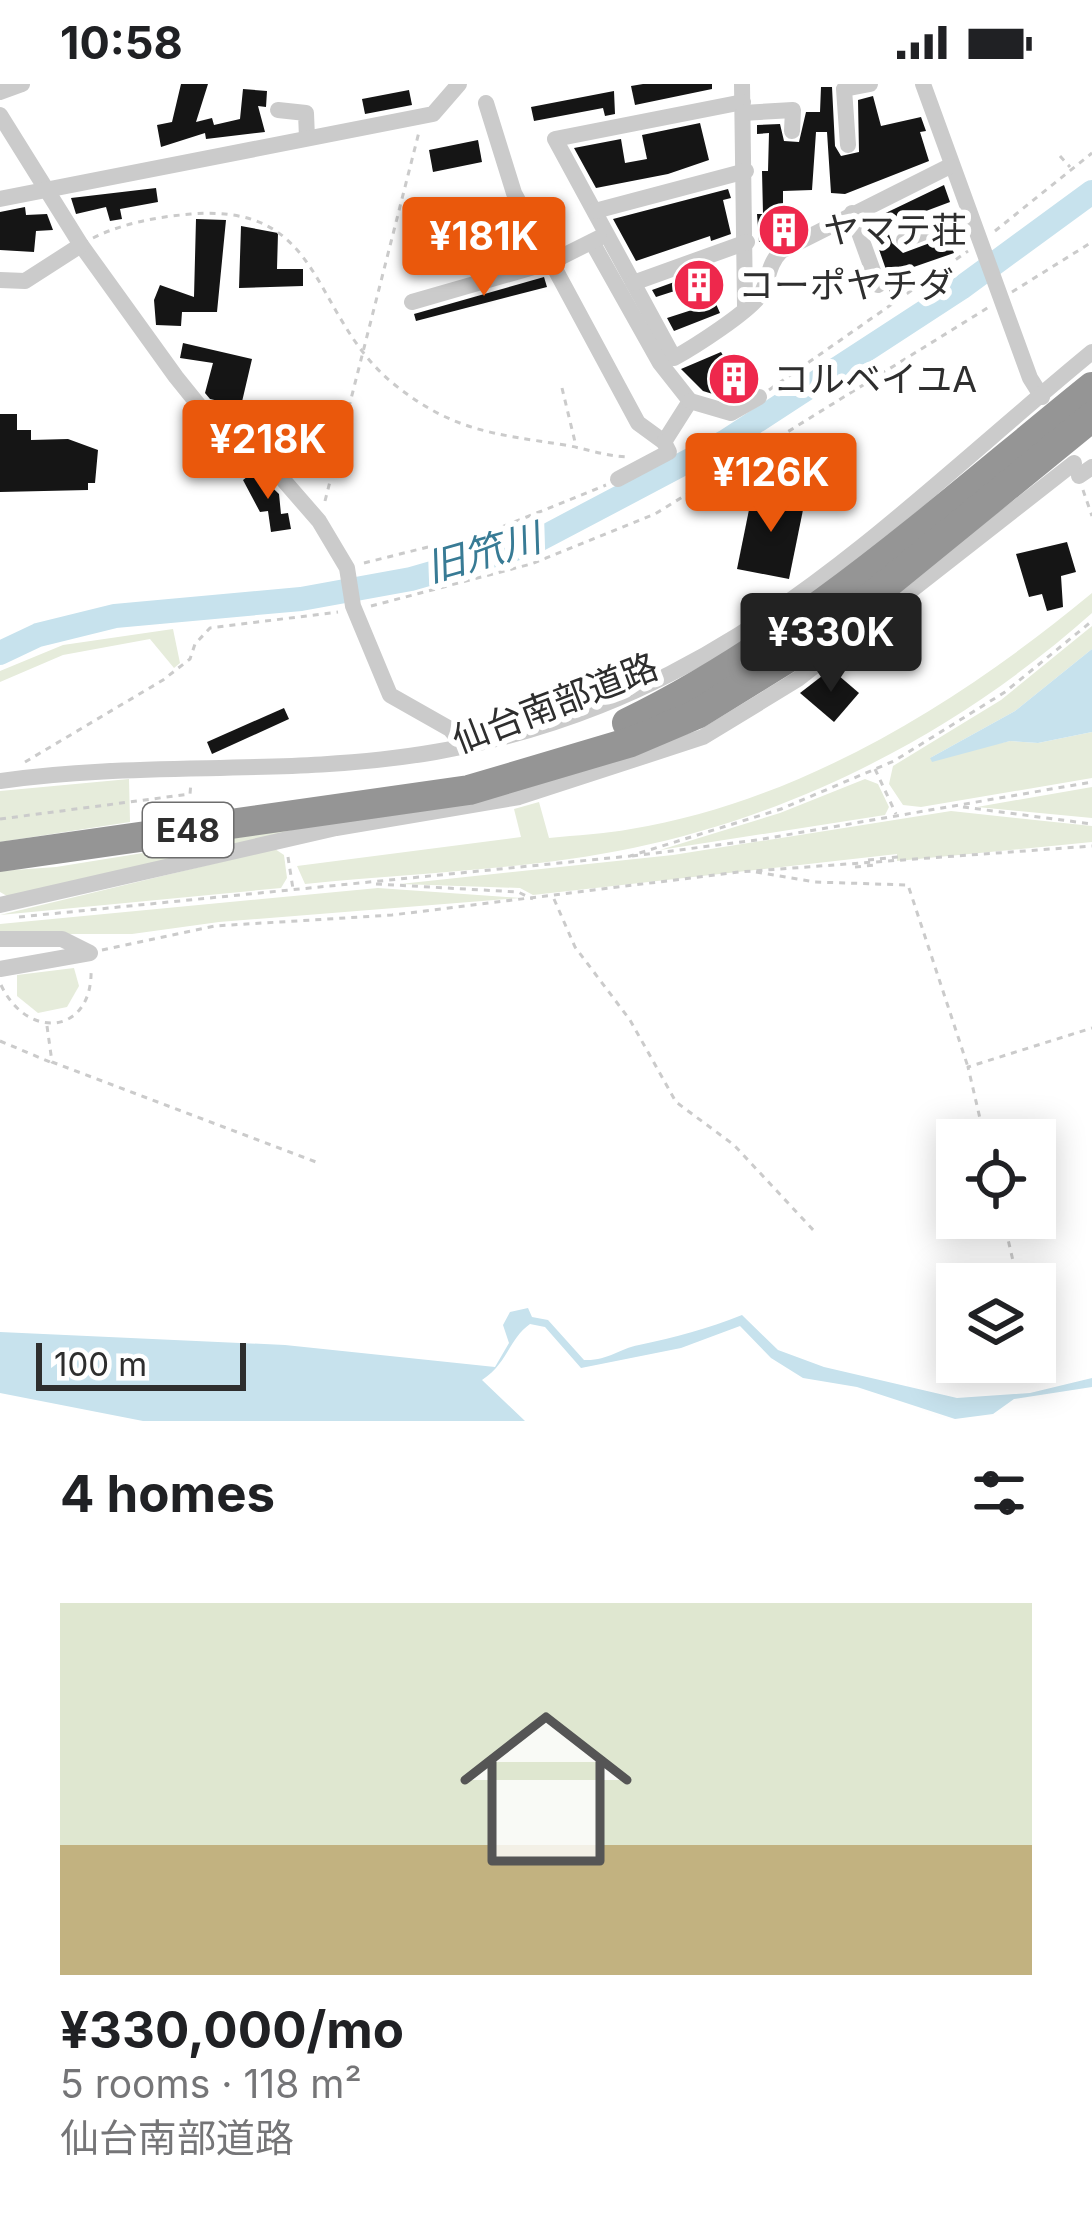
<!DOCTYPE html>
<html lang="en">
<head>
<meta charset="utf-8">
<style>
	:root { --surface:#fff; --page:#f2f2f2; --text:#202124; --muted:#757577; --accent:#ea580c }
	body { margin:0; font-family:Inter,"Noto Sans JP",sans-serif; background:var(--page); color:var(--text); height:100vh; display:flex; flex-direction:column; font-size:45px; white-space:nowrap }
	* { box-sizing:border-box; margin:0 }
	p { font-size:39px; color:var(--muted) }
	.icon { flex:none; width:66px; height:66px; fill:none; stroke:currentColor; stroke-width:2; stroke-linecap:round; stroke-linejoin:round }
	.map { position:relative; height:1337px; overflow:hidden }
	.drawer { display:flex; flex-direction:column; background:var(--surface); flex:1 }
	.drawer>* { flex:none }
	.controls { position:absolute; left:936px; top:1035px; display:grid; gap:24px }
	.controls a { display:grid; place-items:center; width:120px; height:120px; border-radius:0px; background:var(--surface); box-shadow:0 6px 30px #0003; font-size:60px }
	.scale { position:absolute; left:36px; bottom:30px; width:210px; box-sizing:border-box; padding-left:12px; border:6px solid #2e2e2e; border-top:0; font-size:33px; line-height:42px; white-space:nowrap; color:#2e2e2e; -webkit-text-stroke:9px #fff; paint-order:stroke }
	.price { position:absolute; translate:-50% -102px; padding:0 27px; border-radius:12px; background:var(--accent); color:#fff; font-size:39px; line-height:78px; filter:drop-shadow(0 3px 6px #0008) }
	.price::after { content:''; position:absolute; left:50%; top:72px; width:36px; height:27px; margin-left:-18px; background:inherit; clip-path:polygon(0 0,100% 0,50% 100%) }
	.price.current { background:#222; color:#fff }
	ul { padding:0; list-style:none }
	li { display:grid; align-content:center; gap:24px; height:636px; padding:0 60px }
	li span { display:grid; place-items:center; height:372px; border-radius:0px; color:#555 }
	li>.icon { margin-inline-start:auto }
	span .icon { width:216px; height:216px; fill:#fffc; stroke-width:1 }
	li b { font-size:51px }
	h2 { display:flex; justify-content:space-between; align-items:center; height:144px; padding:0 60px; font-size:51px }
	.status { display:flex; justify-content:space-between; align-items:center; height:84px; padding:0 60px; background:var(--surface); direction:ltr }
	.status svg { height:33px; fill:currentColor }
	.map>svg:first-child { display:block }
	.green { fill:#e6ecdb }
	.water { fill:#c7e2ed }
	.lines { fill:none; stroke-linecap:round; stroke-linejoin:round }
	.river { stroke:#c7e2ed; stroke-width:24 }
	.building { fill:#151515 }
	.path { stroke:#cbcbcb; stroke-width:3; stroke-dasharray:6 6; stroke-linecap:butt }
	.minor { stroke:#cbcbcb; stroke-width:16 }
	.motorway { stroke:#959595; stroke-width:30 }
	.labels { text-anchor:middle; dominant-baseline:central; stroke-width:12; stroke-linejoin:round; paint-order:stroke }
	.shield { fill:#fff; stroke:#6d6d6d; stroke-width:3 }
	.shield-label { font-size:33px; font-weight:bold; fill:#2e2e2e }
	.poi-label { font-size:36px; fill:#2e2e2e; stroke:#fff; text-anchor:start }
	.street-label { font-size:36px; fill:#2e2e2e; stroke:#fff }
	.water-label { font-size:39px; font-style:italic; fill:#387b95; stroke:#fff }
</style>
</head>
<body>
<div class="status"><b>10:58</b><svg viewBox="0 0 49 12"><path d="M0 12V9h3v3zM5 12V6h3v6zM10 12V3h3v9zM15 12V0h3v12zM26 1h20v11H26zM47 4h2v5h-2z"/></svg></div>
<div class="map">
<svg width="1092" height="1337" viewBox="0 0 1092 1337">
	<rect width="100%" height="100%" fill="#fff"/>
	<g class="green">
		<path d="M1092 509V529C963 644 803 729 633 764 527 786 413 789 305 800L297 782 521 753 514 725 539 718 549 754C577 751 605 750 631 745 802 717 962 617 1092 509Z"/>
		<polygon points="1092,542 1092,565 1015,627 930,674 1010,657 1038,659 1092,648 1092,694 921,723 903,721 889,700 893,682 1001,616"/>
		<polygon points="173,545 180,579 174,584 150,555 63,571 0,598 0,587 63,561"/>
		<polygon points="129,695 130,738 0,758 0,707"/>
		<polygon points="865,695 878,700 889,723 885,731 660,766 780,729"/>
		<polygon points="1092,703 1092,734 977,723"/>
		<polygon points="951,727 1092,742 1092,758 897,777 897,770 533,811 520,804 400,800 673,771"/>
		<polygon points="323,740 7,812 0,808 0,787 56,783"/>
		<polygon points="275,765 284,771 287,794 281,804 0,831"/>
		<polygon points="378,804 521,814 219,838 132,850 0,850 0,840"/>
		<polygon points="74,884 79,902 67,923 38,929 17,912 17,891"/>
	</g>
	<g class="water">
		<polygon points="1092,565 1092,648 1038,659 1010,657 932,678 930,674 1015,627"/>
		<path d="M528 1224 532 1233 548 1236 584 1276C608 1277 618 1265 639 1261 676 1253 707 1245 742 1231L778 1266 824 1283 957 1314 1030 1309 1092 1294V1303L1014 1315 993 1330 955 1335 857 1303 803 1294 771 1274 740 1242 681 1264 581 1284 545 1243 530 1240C508 1256 508 1279 482 1296L525 1337H143L0 1309V1248L285 1261 495 1283 509 1259 503 1241 510 1228Z"/>
	</g>
	<g class="lines">
		<polyline class="river" points="0,569 38,551 115,532 301,515 411,495 529,461 726,357 961,204 1092,108"/>
	</g>
	<g class="building">
		<polygon points="181,0 208,0 196,38 212,34 214,41 240,35 243,5 267,7 266,23 258,22 265,48 206,55 205,49 161,63 157,41 172,38"/>
		<polygon points="643,0 712,0 712,5 635,21 631,2"/>
		<polygon points="821,3 832,3 835,62 841,72 859,68 858,16 873,12 881,42 921,33 926,47 920,48 929,77 845,110 831,109 827,48 816,48 812,106 783,107 783,129 793,130 792,147 759,158 757,130 763,130 762,87 768,87 769,49 757,50 757,41 780,40 784,57 799,58 806,28 820,28"/>
		<polygon points="409,6 412,21 365,30 362,15"/>
		<polygon points="614,7 615,30 605,32 603,24 534,37 531,23"/>
		<polygon points="700,39 709,76 668,90 596,104 574,64 621,55 625,79 647,75 642,51"/>
		<polygon points="478,56 482,78 433,88 429,66"/>
		<polygon points="944,101 950,118 886,142 892,159 903,169 962,147 964,155 950,160 954,169 905,186 910,202 889,210 890,197 869,137"/>
		<polygon points="156,104 158,118 120,125 122,135 110,137 106,123 76,130 71,114"/>
		<polygon points="728,105 731,114 723,116 731,150 711,157 710,152 636,177 613,135"/>
		<polygon points="25,123 26,131 47,130 53,146 36,147 34,168 0,166 0,128"/>
		<polygon points="196,135 226,136 217,228 182,228 181,242 156,241 154,216 160,201 194,213"/>
		<polygon points="241,142 278,149 277,185 303,185 303,202 239,204"/>
		<polygon points="702,188 720,229 674,247 667,234 698,224 690,202 656,213 652,206"/>
		<polygon points="544,193 547,203 416,237 414,230"/>
		<polygon points="183,259 252,275 241,322 210,315 205,309 213,279 180,274"/>
		<polygon points="721,268 734,290 741,286 749,304 729,315 703,307 681,285"/>
		<polygon points="242,327 278,340 267,365 237,347"/>
		<polygon points="0,330 17,330 17,346 31,346 31,356 68,355 98,366 95,399 88,399 88,406 0,408"/>
		<polygon points="255,387 279,410 281,430 288,429 291,445 271,448 268,427 260,428 243,396"/>
		<polygon points="753,406 805,416 789,495 737,485"/>
		<polygon points="1067,458 1076,488 1061,492 1063,523 1047,527 1042,510 1029,513 1016,470"/>
		<polygon points="831,585 859,609 834,638 800,609"/>
		<polygon points="284,624 289,635 212,670 207,658"/>
	</g>
	<g class="lines">
		<g class="path">
			<polyline points="1060,72 1070,83"/>
			<polyline points="995,147 1092,69"/>
			<path d="M93 154C123 139 157 133 191 130 327 119 309 232 395 301 453 347 494 350 565 361 587 365 605 372 628 373"/>
			<polyline points="1012,208 1092,158"/>
			<polyline points="562,304 576,362"/>
			<polyline points="769,306 968,167"/>
			<polyline points="1083,406 1092,432"/>
			<polyline points="325,417 419,48"/>
			<polyline points="364,479 492,447 606,401"/>
			<polyline points="371,522 531,480 655,430 989,223"/>
			<polyline points="25,678 163,596 190,575 195,560 210,544 338,528"/>
			<polyline points="875,685 896,730"/>
			<polyline points="963,723 1092,740"/>
			<polyline points="0,735 190,710 191,698"/>
			<polyline points="632,772 757,756 1092,698"/>
			<polyline points="288,773 293,805"/>
			<polyline points="868,776 898,773"/>
			<polyline points="855,783 875,781"/>
			<polyline points="756,788 815,798 908,801 968,983"/>
			<polyline points="376,800 518,808 533,815"/>
			<polyline points="554,815 575,863 630,936 676,1018 734,1061 816,1149"/>
			<polyline points="19,833 630,772 781,725 894,677 1005,608 1092,537"/>
			<polyline points="102,866 215,842 392,831 739,788 1092,762"/>
			<path d="M1 901C28 958 94 950 91 884"/>
			<polyline points="47,942 52,978 316,1078"/>
			<polyline points="0,957 50,978"/>
			<polyline points="985,1056 968,983 1092,944"/>
			<polyline points="1003,1134 1014,1181"/>
		</g>
		<g class="minor">
			<polyline points="742,0 745,222"/>
			<polyline points="923,0 1030,294 1042,313"/>
			<polyline points="0,8 22,0"/>
			<path d="M743 18 555 55 674 274C694 263 749 228 761 210 770 194 767 182 781 167L950 82"/>
			<polyline points="486,19 514,109 638,339 664,358 690,317 660,279 592,158"/>
			<polyline points="278,26 306,29 307,54"/>
			<polyline points="743,29 793,26 792,47"/>
			<polyline points="0,31 81,161 176,293 226,355 272,383 319,437 347,484 353,522 390,611 450,645 463,661"/>
			<polyline points="848,61 844,5 870,0"/>
			<polyline points="0,115 433,30 459,0"/>
			<polyline points="595,127 746,87"/>
			<polyline points="852,129 878,201"/>
			<polyline points="904,156 969,131"/>
			<polyline points="0,196 25,197 81,161"/>
			<polyline points="633,199 747,158"/>
			<polyline points="412,218 551,178 599,154"/>
			<polyline points="690,317 731,329 759,313"/>
			<polyline points="1079,392 1092,383"/>
			<polyline points="618,395 669,368 664,358"/>
			<path d="M0 697C144 676 292 693 435 668 726 617 877 445 1092 268"/>
			<polyline points="0,821 336,744 519,713 703,653 798,595 1074,379"/>
			<polyline points="0,855 62,855 90,869 0,885"/>
		</g>
		<g class="motorway">
			<path d="M627 639C800 555 943 423 1092 303"/>
			<polyline points="0,773 469,706 631,658 697,630 823,552 1092,333"/>
		</g>
	</g>
	<defs>
		<g id="building-disc" transform="scale(2.7)"><circle r="9.5" fill="#ee284c" stroke="#fff"/><path d="M-4-6H4V6H1V3H-1V6H-4ZM-2.5-4.3h1.7v1.8h-1.7ZM.8-4.3h1.7v1.8H.8ZM-2.5-1h1.7V.8h-1.7ZM.8-1h1.7V.8H.8Z" fill="#fff"/></g>
	</defs>
	<g fill-rule="evenodd">
		<use href="#building-disc" x="784" y="146"/>
		<use href="#building-disc" x="699" y="201"/>
		<use href="#building-disc" x="734" y="295"/>
	</g>
	<g class="labels">
		<rect class="shield" x="143" y="719" width="90" height="54" rx="9"/>
		<g class="shield-label">
			<text x="188" y="746">E48</text>
		</g>
		<g class="poi-label">
			<text x="823" y="146">ヤマテ荘</text>
			<text x="738" y="201">コーポヤチダ</text>
			<text x="773" y="295">コルベイユA</text>
		</g>
		<g class="street-label">
			<text transform="translate(555 619) rotate(-21)">仙台南部道路</text>
		</g>
		<g class="water-label">
			<text transform="translate(483 468) rotate(-16)">旧笊川</text>
		</g>
	</g>
</svg>
<div class="controls">
<a><svg class="icon" aria-label="locate" viewBox="0 0 24 24"><circle cx="12" cy="12" r="6"/><path d="M12 2v4M12 18v4M2 12h4M18 12h4"/></svg></a>
<a><svg class="icon" aria-label="layers" viewBox="0 0 24 24"><path d="M12 4l9 5-9 5-9-5zM3 14l9 5 9-5"/></svg></a>
</div>
<div class="scale">100 m</div>
<b class="price" style="left:484px;top:215px">¥181K</b>
<b class="price" style="left:268px;top:418px">¥218K</b>
<b class="price" style="left:771px;top:451px">¥126K</b>
<b class="price current" style="left:831px;top:611px">¥330K</b>
</div>
<section class="drawer">
<h2>4 homes<svg class="icon" aria-label="filters" viewBox="0 0 24 24"><path d="M4 7h16M4 17h16"/><circle cx="9" cy="7" r="2"/><circle cx="15" cy="17" r="2"/></svg></h2>
<ul>
<li><span style="background:linear-gradient(#dfe7d0 65%,#c2b280 0)"><svg class="icon" aria-label="home" viewBox="0 0 24 24"><path d="M3 11l9-7 9 7M6 9v11h12V9"/></svg></span><div><b>¥330,000/mo</b><p>5 rooms · 118 m²</p><p>仙台南部道路</p></div></li>
</ul>
</section>
</body>
</html>
